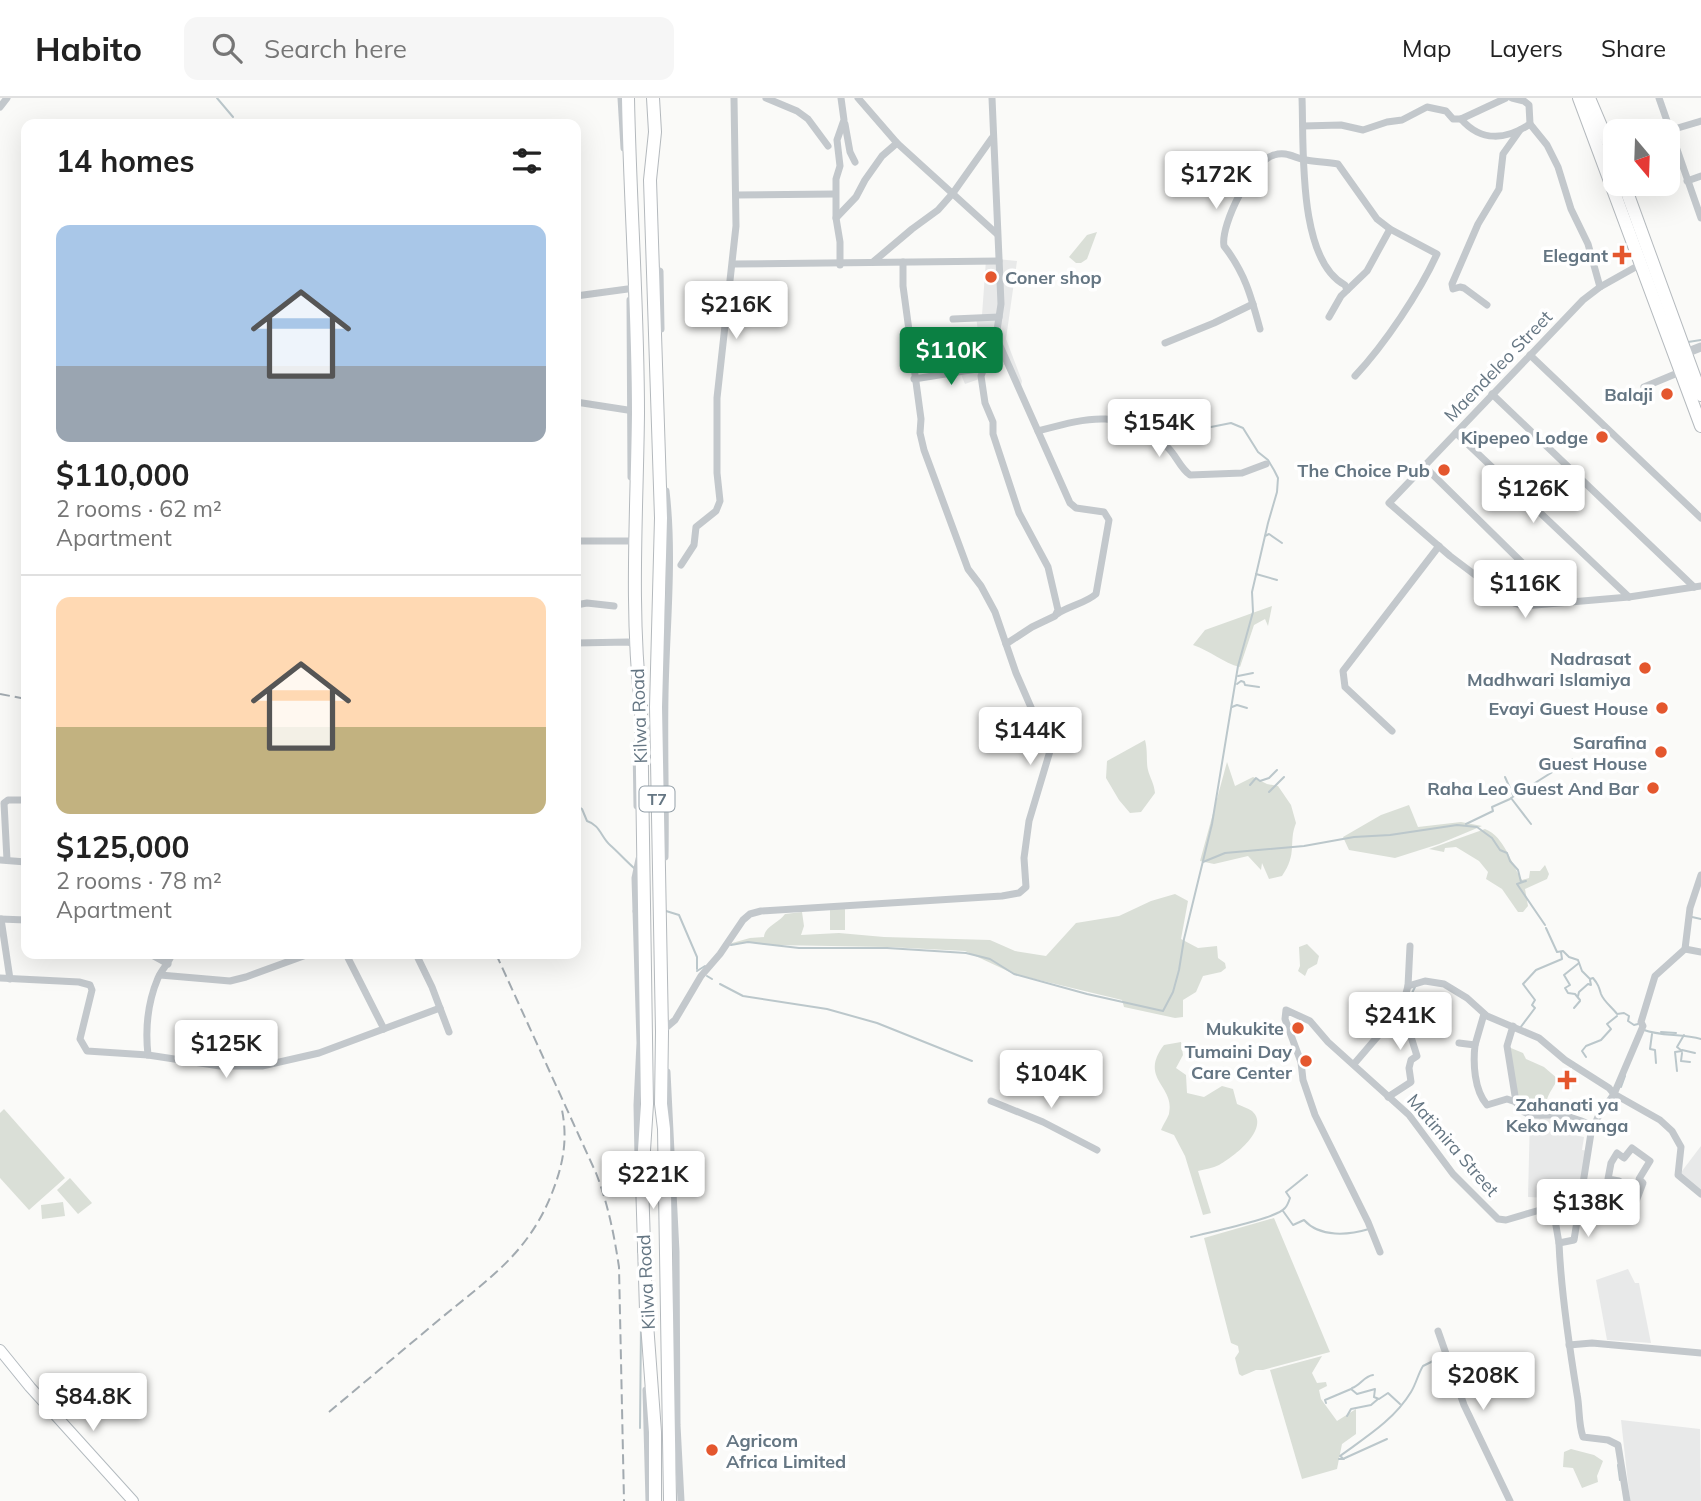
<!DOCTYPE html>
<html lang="en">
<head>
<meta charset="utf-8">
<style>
	:root { --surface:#fff; --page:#f6f6f6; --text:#222; --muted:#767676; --line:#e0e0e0; --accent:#0b8043 }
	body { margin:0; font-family:Mulish,sans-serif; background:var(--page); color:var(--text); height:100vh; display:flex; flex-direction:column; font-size:26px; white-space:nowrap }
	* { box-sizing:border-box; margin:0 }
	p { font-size:23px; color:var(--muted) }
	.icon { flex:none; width:38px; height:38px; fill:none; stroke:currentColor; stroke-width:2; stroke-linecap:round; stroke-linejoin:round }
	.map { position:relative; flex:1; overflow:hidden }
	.panel { position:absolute; left:21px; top:21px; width:560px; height:840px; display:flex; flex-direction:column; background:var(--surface); border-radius:14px; box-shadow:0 7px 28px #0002 }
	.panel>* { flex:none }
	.needle { width:46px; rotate:161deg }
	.fabs { position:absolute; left:1603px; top:21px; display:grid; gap:14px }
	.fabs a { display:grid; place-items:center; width:77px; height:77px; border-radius:14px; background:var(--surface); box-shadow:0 7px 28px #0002; font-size:35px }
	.price { position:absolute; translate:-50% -60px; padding:0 16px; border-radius:7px; background:#fff; color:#222; font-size:23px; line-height:46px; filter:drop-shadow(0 2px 4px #0008) }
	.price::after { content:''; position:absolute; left:50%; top:42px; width:21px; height:16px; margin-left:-10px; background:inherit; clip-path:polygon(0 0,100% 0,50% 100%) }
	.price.on { background:var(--accent); color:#fff }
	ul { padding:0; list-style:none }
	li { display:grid; align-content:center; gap:14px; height:371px; padding:0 35px }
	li+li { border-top:2px solid var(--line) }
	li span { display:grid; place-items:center; height:217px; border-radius:14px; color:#555 }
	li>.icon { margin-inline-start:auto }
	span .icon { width:126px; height:126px; fill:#fffc; stroke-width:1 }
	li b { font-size:30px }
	h2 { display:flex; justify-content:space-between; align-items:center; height:84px; padding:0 35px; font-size:30px }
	header { display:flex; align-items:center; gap:42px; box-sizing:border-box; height:98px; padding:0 35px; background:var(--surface); border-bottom:2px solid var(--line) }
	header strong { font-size:33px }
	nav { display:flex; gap:38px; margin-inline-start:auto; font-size:24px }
	.search { width:490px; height:63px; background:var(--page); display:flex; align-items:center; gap:18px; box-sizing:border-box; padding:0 24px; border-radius:14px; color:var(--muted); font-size:26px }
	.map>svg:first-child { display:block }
	.built { fill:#e8e9e9 }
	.green { fill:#dadfd7 }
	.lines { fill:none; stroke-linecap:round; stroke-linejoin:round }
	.stream { stroke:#bbc7cb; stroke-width:2 }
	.secondary-casing { stroke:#b3babf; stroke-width:12 }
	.primary-casing { stroke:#b5babe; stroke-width:14 }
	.trunk-casing { stroke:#b4b9bd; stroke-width:14 }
	.minor { stroke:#c3c8cc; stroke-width:7 }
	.tertiary { stroke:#c3c8cc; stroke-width:9 }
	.secondary { stroke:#fff; stroke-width:10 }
	.primary { stroke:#fff; stroke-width:12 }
	.trunk { stroke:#fff; stroke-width:12 }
	.rail { stroke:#a2aab0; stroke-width:2; stroke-dasharray:10 5; stroke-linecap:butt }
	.poi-dot { fill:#e4572e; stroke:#fff; stroke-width:2.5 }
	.labels { text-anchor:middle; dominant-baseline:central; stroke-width:7; stroke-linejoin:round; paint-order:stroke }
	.shield { fill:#fff; stroke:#939fa8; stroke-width:2 }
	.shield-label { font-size:16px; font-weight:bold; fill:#657683 }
	.poi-label { font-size:18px; font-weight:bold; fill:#657683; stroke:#fff; text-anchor:end }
	.street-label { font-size:18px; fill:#657683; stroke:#fff }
</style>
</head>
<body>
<header>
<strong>Habito</strong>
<div class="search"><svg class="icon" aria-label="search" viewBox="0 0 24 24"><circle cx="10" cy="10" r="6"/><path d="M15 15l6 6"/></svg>Search here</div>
<nav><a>Map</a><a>Layers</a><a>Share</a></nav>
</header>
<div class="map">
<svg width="1701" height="1403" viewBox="0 0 1701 1403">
	<rect width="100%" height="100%" fill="#fafaf8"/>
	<g class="built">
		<polygon points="997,161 1017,163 1006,241 1022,283 1021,288 1006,266 984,275 982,280 965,286 960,274 983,271 989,255 988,249 980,250 976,218 982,217 986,162"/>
		<polygon points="1530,1017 1562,1018 1575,1022 1569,1036 1584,1039 1582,1052 1589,1053 1579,1109 1569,1108 1569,1101 1528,1099"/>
		<polygon points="1701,1048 1701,1094 1679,1077"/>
		<polygon points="1628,1171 1635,1185 1639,1185 1651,1245 1607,1242 1596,1182"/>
		<polygon points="1621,1322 1700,1331 1701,1403 1630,1403"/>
	</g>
	<g class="green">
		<polygon points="1097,134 1087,161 1081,165 1076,165 1069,159 1087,137"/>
		<path d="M1272 508 1268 528 1265 521 1254 527 1240 569C1223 565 1211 553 1193 547L1205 532Z"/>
		<path d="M1145 642C1148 653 1146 665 1148 672 1150 680 1154 685 1155 695L1141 714 1130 715 1119 702 1106 680 1107 663Z"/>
		<path d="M1227 664 1235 688 1253 679 1267 686 1278 688 1291 707 1296 725C1288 745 1298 755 1282 778L1269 781 1262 765 1261 772 1248 758 1214 766 1200 763Z"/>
		<polygon points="1409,707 1418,729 1461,724 1482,728 1439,746 1395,760 1349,752 1343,739 1381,717"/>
		<path d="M1485 731C1505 739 1511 766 1522 782L1529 780 1530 773H1540L1545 767 1549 776 1547 781 1525 791 1528 808 1523 814H1518L1502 791 1486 781 1488 774 1479 763 1456 749 1445 750 1444 754 1429 751Z"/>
		<path d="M1175 796 1188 803 1181 841 1198 850 1217 848 1218 860 1225 865 1226 870 1221 874 1203 878 1196 894 1183 902V919L1175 920 1124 909 1122 902 1014 876 965 853 888 849 773 847 748 844 725 847 750 840 764 839C765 828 779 825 785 816L802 814 804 828 801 837 839 835 884 839 990 842 1015 853 1046 858 1076 825 1119 818 1151 803Z"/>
		<polygon points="845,809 845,832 830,832 830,810"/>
		<polygon points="1307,846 1319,858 1317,866 1308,871 1305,878 1298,873 1300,868 1299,849"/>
		<path d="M1181 944 1183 957 1176 970 1186 977 1187 995 1204 999 1222 988 1233 991 1237 1006C1241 1008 1248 1010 1252 1013 1271 1030 1234 1059 1219 1067 1213 1070 1205 1071 1198 1073L1211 1115 1203 1117 1185 1058 1174 1037 1161 1032C1163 1027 1167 1021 1169 1016 1176 988 1138 981 1164 947Z"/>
		<path d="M1506 948 1523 955 1526 961 1544 969 1558 981C1552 992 1544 1000 1546 1014L1539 1016 1521 1011Z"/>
		<polygon points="4,1011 65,1080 29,1112 0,1080 0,1015"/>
		<polygon points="70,1080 92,1105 78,1116 57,1092"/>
		<polygon points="63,1104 65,1118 42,1121 41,1107"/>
		<polygon points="1274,1120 1330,1254 1263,1272 1256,1272 1242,1278 1239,1276 1235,1260 1239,1254 1238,1248 1231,1245 1204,1140"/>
		<polygon points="1322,1258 1312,1275 1317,1285 1326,1284 1327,1288 1319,1292 1321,1301 1337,1323 1356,1311 1356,1336 1342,1346 1337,1371 1302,1381 1270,1272"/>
		<polygon points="1571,1351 1594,1357 1603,1363 1597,1378 1598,1384 1582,1390 1573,1370 1563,1369 1564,1354"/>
	</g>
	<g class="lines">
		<g class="stream">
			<polyline points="217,0 233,19"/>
			<polyline points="1688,244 1701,242"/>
			<polyline points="1265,438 1269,436 1282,445"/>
			<polyline points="1256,476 1277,482"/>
			<polyline points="1238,578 1253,575"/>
			<polyline points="1237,586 1241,583 1244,584 1245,587 1259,589"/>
			<polyline points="1232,609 1237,607 1247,610"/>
			<polyline points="1505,679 1513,697"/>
			<polyline points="1250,687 1256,680 1260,683 1269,680 1277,672"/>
			<polyline points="1269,694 1284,679"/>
			<path d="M576 707 582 711 587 723C600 727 601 739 610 747 618 754 626 763 634 770"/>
			<polyline points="1466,726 1493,713 1492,709 1510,701"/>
			<polyline points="1531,726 1511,700 1573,661"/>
			<polyline points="1203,764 1225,755 1304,748 1354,739 1390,737 1457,727 1477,729 1492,740 1500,752 1507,755 1510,763 1518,772 1521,784 1526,783 1517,786 1545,827"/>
			<polyline points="666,813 679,817 697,859 697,871"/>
			<polyline points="1692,819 1701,821"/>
			<path d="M1546 830 1557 854 1563 853 1569 859 1578 862 1582 873 1590 881 1593 880C1598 886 1599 889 1601 896 1604 904 1612 909 1617 916L1624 915 1629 918 1628 923 1634 927 1638 926"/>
			<polyline points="731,847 748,844 799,850 887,850 966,855 990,861 1014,876 1087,896 1163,913 1173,894 1179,872 1184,841 1212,726 1238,568 1253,514 1252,494 1268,425 1277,394 1278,380 1274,372 1268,362 1258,354 1243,330 1231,325 1211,329"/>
			<polyline points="1579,865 1564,877 1570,887 1565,890 1568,895 1575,896 1580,902"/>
			<polyline points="697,873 705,868"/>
			<polyline points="707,878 712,881"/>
			<polyline points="720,886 743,898 827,911 877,925 972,963"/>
			<polyline points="1578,898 1579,894 1588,886 1591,887 1590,882"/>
			<polyline points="1408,903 1415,889"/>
			<polyline points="1574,910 1580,903"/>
			<polyline points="1520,930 1535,910 1532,907 1535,902 1523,886 1536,872 1562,861 1561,854"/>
			<path d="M1644 932C1659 938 1683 936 1701 941"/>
			<polyline points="1661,934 1676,935"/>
			<polyline points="1652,936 1650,951 1655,952 1656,965"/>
			<polyline points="1682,952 1695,955"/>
			<polyline points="1682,955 1681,963 1690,964"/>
			<polyline points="1586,959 1582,953 1586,948 1601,942 1611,931 1607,926 1617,918"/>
			<polyline points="1677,973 1675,954 1682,953 1677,949 1684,937"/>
			<polyline points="1621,989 1625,978"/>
			<path d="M1283 1113 1293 1127 1304 1122C1320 1140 1349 1137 1369 1131"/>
			<path d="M1191 1139C1209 1134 1276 1121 1285 1110 1287 1108 1289 1103 1290 1100L1286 1094 1307 1077"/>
			<polyline points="638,1142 638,1154"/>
			<path d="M1352 1290C1360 1288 1364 1278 1373 1277"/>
			<polyline points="1326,1305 1325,1302 1351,1291 1357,1296 1375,1291 1374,1299 1379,1301 1388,1295 1400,1306"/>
			<polyline points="1347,1318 1351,1311 1371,1307 1378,1301"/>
			<polyline points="640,1330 641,1226"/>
			<polyline points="1345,1360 1387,1341"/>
			<path d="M1339 1361H1344L1340 1358C1366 1339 1394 1322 1411 1294 1416 1286 1418 1276 1423 1268L1445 1257"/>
			<polyline points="1618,1367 1620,1382"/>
		</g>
		<g class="secondary-casing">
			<polyline id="secondary" points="0,1252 30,1289 133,1403"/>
		</g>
		<g class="primary-casing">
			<g id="primary">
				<polyline points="1579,0 1701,328"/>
				<polyline points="1589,0 1615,61"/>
				<polyline points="1624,86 1701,297"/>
			</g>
		</g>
		<g class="trunk-casing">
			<g id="trunk">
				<path d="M628 0C630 105 638 210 638 315 637 412 630 511 641 608L647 1006 642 1083 646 1212 655 1334V1403"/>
				<polyline points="653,0 655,34 650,82 661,420 656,609 662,934 661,1006 664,1031 670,1403"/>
			</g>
		</g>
		<g class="minor">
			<polyline points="621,0 624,50"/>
			<polyline points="766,0 797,13 808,21 828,48"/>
			<polyline points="858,0 897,45 997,136"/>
			<polyline points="992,0 1001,206 996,239 981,278 985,305 993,324 993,336 1019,415 1048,469 1058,512 1055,518 1032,529 1006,546"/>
			<path d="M1302 0C1304 46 1297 162 1345 187L1347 192"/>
			<polyline points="1659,0 1701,120"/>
			<polyline points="0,9 7,0"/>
			<path d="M1461 21C1481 44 1506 42 1530 26L1529 7 1524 3 1512 0"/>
			<polyline points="845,26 850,54 855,64"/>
			<polyline points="1530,26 1547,47 1558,69 1571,111 1588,146 1600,189"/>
			<polyline points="1303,28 1341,27 1363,32 1387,24 1402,22 1427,9 1446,13 1453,21 1461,21 1506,0"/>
			<polyline points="1671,32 1701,23"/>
			<polyline points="1687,83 1701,78"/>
			<polyline points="736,97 835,96"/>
			<polyline points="836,120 836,81 840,68 837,42 844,22 841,0"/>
			<polyline points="873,164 912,131 938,112 953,95 992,40"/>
			<polyline points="733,166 999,163"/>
			<polyline points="1641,166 1600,189 1583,202 1389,405 1450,458 1511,504 1523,508 1629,499 1701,488"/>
			<polyline points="840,167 840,144 836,120 856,99 865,82 882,58 897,45"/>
			<polyline points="653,171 660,173 661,231"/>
			<polyline points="576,198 635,190"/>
			<polyline points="630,202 631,379"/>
			<polyline points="1487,207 1464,190 1460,189 1453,191 1452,186 1478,126 1499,91 1503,56 1520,32"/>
			<polyline points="1329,219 1341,198 1367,173 1390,131"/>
			<polyline points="953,221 999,219"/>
			<path d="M1260 231C1251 198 1245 175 1224 148 1220 127 1253 62 1274 57 1287 53 1294 60 1306 62 1316 64 1327 64 1338 66L1377 121 1390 131 1437 156C1419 195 1385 246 1355 278"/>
			<path d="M996 239 1070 405 1076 410 1104 414 1109 422 1096 496C1086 505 1069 508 1057 516"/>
			<polyline points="1165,245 1214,225 1253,206"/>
			<polyline points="1530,257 1701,420"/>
			<polyline points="914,281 983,270"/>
			<polyline points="1644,289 1680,274"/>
			<polyline points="1492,296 1694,489"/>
			<polyline points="576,304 634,313"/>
			<path d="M1038 333C1090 319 1121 310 1166 348 1176 356 1179 369 1190 377L1242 375 1266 366"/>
			<polyline points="1456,335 1629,499"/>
			<polyline points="1424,368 1562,504"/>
			<polyline points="576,443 635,443"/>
			<polyline points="681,467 694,447 696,429 716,413 720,403 717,375 717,300 736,128 734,0"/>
			<polyline points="576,507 587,505 614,508"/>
			<polyline points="576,545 628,544 636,547"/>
			<polyline points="1392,633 1345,589 1343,573 1439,448"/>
			<polyline points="636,646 637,708"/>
			<path d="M665 759C666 705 664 651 665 597 666 530 674 461 666 393"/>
			<polyline points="0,762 26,764"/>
			<polyline points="7,762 4,705 8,702 26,702"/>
			<polyline points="636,813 635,780 639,761"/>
			<polyline points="0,821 26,822"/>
			<polyline points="1,821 10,881"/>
			<polyline points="1685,851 1701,854"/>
			<polyline points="150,856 168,866"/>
			<polyline points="346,856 384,931"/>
			<polyline points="416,856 432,889 449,934"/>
			<polyline points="160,877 230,883 246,879 309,856"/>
			<polyline points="0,880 79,884 90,887 92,892 80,941 87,953 148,957 220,968 262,968 319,955 440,910"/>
			<polyline points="1408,888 1425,883 1444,886 1467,900 1487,918 1539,940 1565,962 1609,990 1614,996 1660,1022 1672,1033 1681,1049 1678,1077 1701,1096"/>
			<polyline points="1513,928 1507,948 1516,1004"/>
			<polyline points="662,933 675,922 701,878 720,856 743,822 750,816 761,813 1002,798 1019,795 1026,789 1024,760 1029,723 1050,653 1016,575 995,514 981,488 968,471 924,352 920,335 921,321 903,188 903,164"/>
			<path d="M1459 945 1475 947C1473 965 1474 992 1487 1007L1507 1001 1516 1004C1524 1022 1540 1016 1556 1017 1568 1017 1582 1023 1593 1028"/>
			<polyline points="1475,947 1484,916"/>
			<path d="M148 957C145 930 147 906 158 880 162 871 169 865 172 856"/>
			<polyline points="1354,966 1402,910 1408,888 1410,848"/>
			<polyline points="667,974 676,1154 677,1327 681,1403"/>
			<polyline points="1388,999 1411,984 1409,970 1411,962 1417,958 1402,910"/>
			<polyline points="991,1003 1043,1024 1097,1052"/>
			<polyline points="638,1060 637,1007 640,945 636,813 639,812"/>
			<polyline points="1582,1096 1627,1097 1626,1103 1635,1106 1643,1085 1639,1081 1650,1063 1632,1050 1624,1060 1617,1055 1611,1065 1608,1081 1619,1083 1620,1087 1640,1093"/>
			<polyline points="1380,1154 1368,1124 1315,1017 1303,982 1301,964 1285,921 1286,912 1310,923 1328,944 1409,1017 1453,1076 1498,1121 1506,1122 1540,1112 1550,1112 1555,1122 1559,1145"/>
			<polyline points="1438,1233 1464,1307 1510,1403"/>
			<polyline points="1569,1247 1592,1245 1701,1255"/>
			<polyline points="646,1292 649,1403"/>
			<path d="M1627 1403 1618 1347 1608 1342 1583 1339C1578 1324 1580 1311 1577 1296 1569 1247 1561 1195 1559 1145L1574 1142 1591 1035 1598 1019 1614 996 1643 928 1641 924 1655 878 1685 851 1690 810 1701 777"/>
		</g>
		<polyline class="tertiary" points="1683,256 1701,249"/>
		<use href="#secondary" class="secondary"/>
		<use href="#primary" class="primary"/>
		<use href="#trunk" class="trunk"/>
		<g class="rail">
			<polyline points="0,596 26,601"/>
			<path d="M496 856 596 1075C608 1106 614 1136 619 1169L624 1403"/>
			<path d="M329 1314C366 1283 403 1252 440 1221 488 1181 528 1156 552 1095 563 1067 568 1042 562 1012"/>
		</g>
	</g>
	<g class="poi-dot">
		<path d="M1618.5 146.5h7v7h7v7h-7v7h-7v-7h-7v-7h7z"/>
		<circle cx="991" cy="179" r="7"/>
		<circle cx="1667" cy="296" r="7"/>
		<circle cx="1602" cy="339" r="7"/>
		<circle cx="1444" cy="372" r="7"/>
		<circle cx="1645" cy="570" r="7"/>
		<circle cx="1662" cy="610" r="7"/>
		<circle cx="1661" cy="654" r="7"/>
		<circle cx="1653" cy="690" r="7"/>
		<circle cx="1298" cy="930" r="7"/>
		<circle cx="1306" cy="963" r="7"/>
		<path d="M1563.5 971.5h7v7h7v7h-7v7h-7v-7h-7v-7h7z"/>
		<circle cx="712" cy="1352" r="7"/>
	</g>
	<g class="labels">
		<rect class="shield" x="639.5" y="688.5" width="35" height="25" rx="5"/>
		<g class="shield-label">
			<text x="657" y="701">T7</text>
		</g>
		<g class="poi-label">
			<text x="1608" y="157">Elegant</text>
			<text x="1005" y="179" text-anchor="start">Coner shop</text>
			<text x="1653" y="296">Balaji</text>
			<text x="1588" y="339">Kipepeo Lodge</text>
			<text x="1430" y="372">The Choice Pub</text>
			<text x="1631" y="560">Nadrasat<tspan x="1631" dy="21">Madhwari Islamiya</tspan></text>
			<text x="1648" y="610">Evayi Guest House</text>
			<text x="1647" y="644">Sarafina<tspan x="1647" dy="21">Guest House</tspan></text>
			<text x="1639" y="690">Raha Leo Guest And Bar</text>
			<text x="1284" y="930">Mukukite</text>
			<text x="1292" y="953">Tumaini Day<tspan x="1292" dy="21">Care Center</tspan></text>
			<text x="1567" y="1006" text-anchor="middle">Zahanati ya<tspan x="1567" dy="21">Keko Mwanga</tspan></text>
			<text x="726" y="1342" text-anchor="start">Agricom<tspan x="726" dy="21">Africa Limited</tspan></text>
		</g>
		<g class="street-label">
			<text transform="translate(1498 268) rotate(-46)">Maendeleo Street</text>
			<text transform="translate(639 618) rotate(-92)">Kilwa Road</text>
			<text transform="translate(1453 1047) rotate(49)">Matimira Street</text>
			<text transform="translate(646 1184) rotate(-93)">Kilwa Road</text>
		</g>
	</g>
</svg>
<div class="fabs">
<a><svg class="needle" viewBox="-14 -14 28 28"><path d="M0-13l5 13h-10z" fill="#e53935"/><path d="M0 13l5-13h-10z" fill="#767676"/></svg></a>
</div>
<b class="price" style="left:1216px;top:113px">$172K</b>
<b class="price" style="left:736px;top:243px">$216K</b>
<b class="price on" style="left:951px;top:289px">$110K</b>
<b class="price" style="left:1159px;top:361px">$154K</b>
<b class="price" style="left:1533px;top:427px">$126K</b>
<b class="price" style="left:1525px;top:522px">$116K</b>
<b class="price" style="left:1030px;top:669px">$144K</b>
<b class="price" style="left:1400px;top:954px">$241K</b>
<b class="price" style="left:226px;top:982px">$125K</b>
<b class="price" style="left:1051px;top:1012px">$104K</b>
<b class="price" style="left:653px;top:1113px">$221K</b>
<b class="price" style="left:1588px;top:1141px">$138K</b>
<b class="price" style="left:1483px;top:1314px">$208K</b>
<b class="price" style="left:93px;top:1335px">$84.8K</b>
<section class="panel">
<h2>14 homes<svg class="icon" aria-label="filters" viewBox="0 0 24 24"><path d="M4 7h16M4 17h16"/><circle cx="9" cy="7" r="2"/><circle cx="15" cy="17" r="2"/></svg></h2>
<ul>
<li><span style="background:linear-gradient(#a9c7e8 65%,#9aa5b1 0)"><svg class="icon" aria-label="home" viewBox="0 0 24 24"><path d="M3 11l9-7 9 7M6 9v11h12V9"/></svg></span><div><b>$110,000</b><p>2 rooms · 62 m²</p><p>Apartment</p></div></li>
<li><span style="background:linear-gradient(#ffd9b3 60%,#c2b280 0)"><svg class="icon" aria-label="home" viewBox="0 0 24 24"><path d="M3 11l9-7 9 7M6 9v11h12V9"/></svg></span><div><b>$125,000</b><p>2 rooms · 78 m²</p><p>Apartment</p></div></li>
</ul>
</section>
</div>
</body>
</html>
